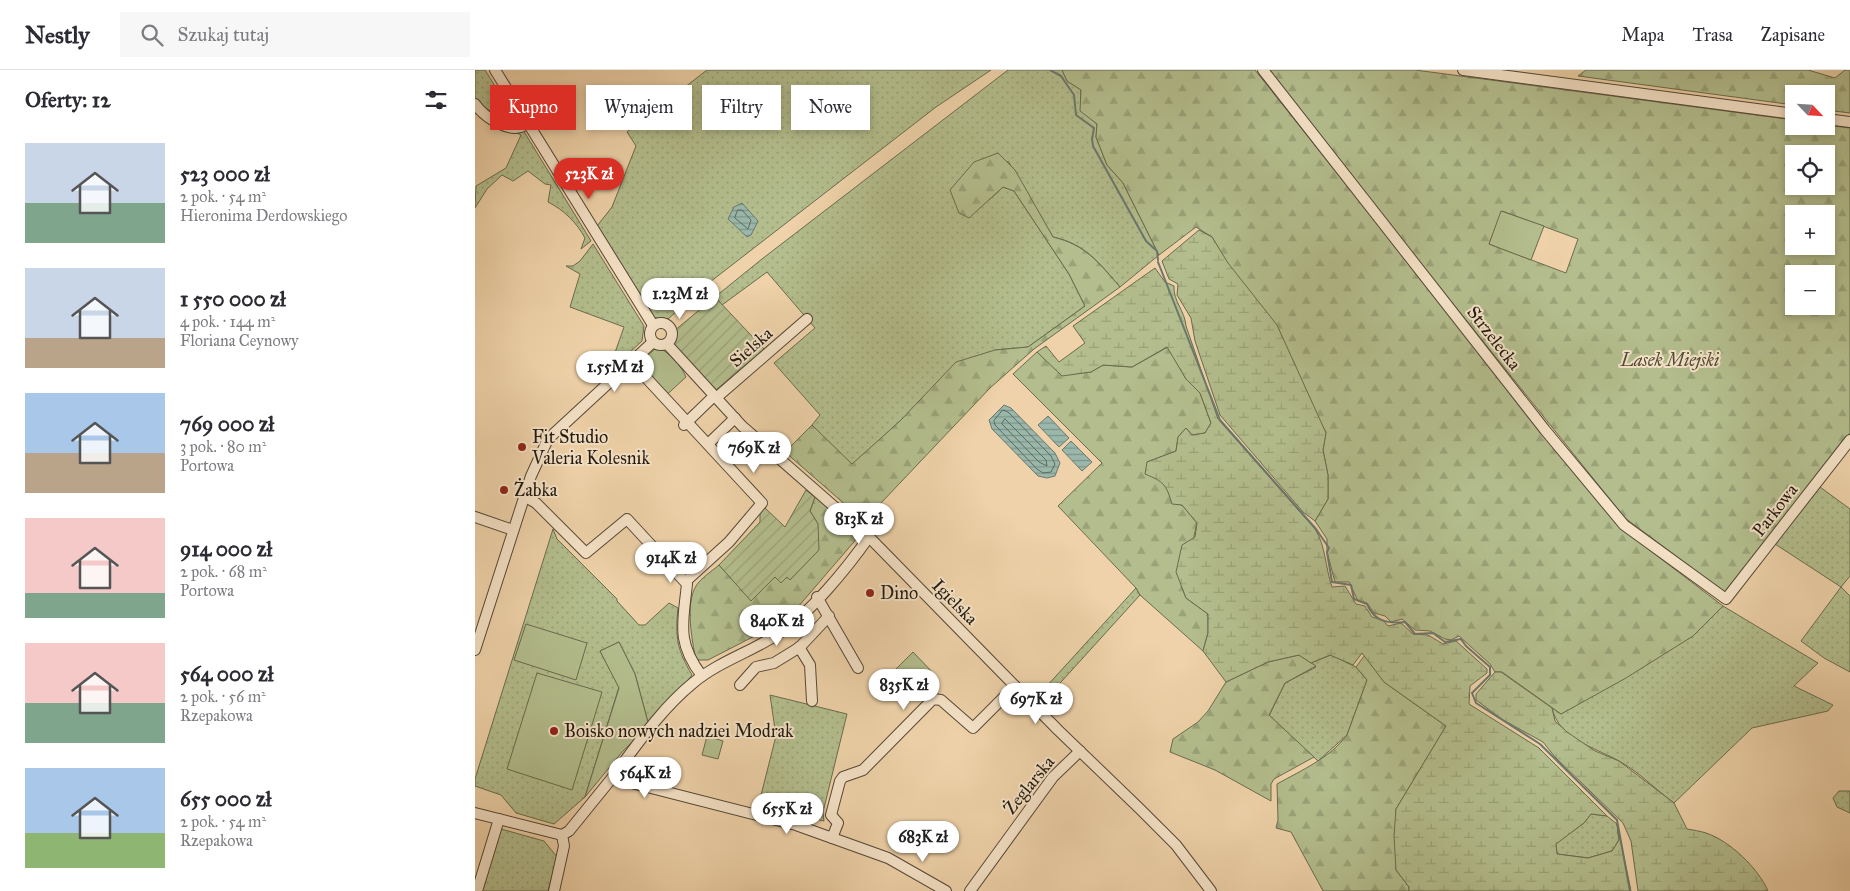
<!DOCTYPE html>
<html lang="pl">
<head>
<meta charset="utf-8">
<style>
	:root { --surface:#fff; --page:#f7f7f7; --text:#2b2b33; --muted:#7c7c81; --line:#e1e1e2; --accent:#d93025 }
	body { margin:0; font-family:"IM FELL Great Primer",serif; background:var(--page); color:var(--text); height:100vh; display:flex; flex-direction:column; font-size:19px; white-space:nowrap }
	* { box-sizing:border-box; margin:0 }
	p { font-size:16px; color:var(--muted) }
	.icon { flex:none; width:28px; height:28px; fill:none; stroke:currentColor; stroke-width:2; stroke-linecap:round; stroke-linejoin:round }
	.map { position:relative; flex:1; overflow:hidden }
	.panel { display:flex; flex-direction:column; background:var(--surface); width:475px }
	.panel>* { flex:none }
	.top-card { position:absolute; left:15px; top:15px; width:475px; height:45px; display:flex; gap:10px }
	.needle { width:32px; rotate:115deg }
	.buttons { position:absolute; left:1310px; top:15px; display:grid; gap:10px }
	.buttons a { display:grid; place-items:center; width:50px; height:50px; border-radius:0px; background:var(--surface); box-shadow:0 2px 8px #0003; font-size:25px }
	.price { position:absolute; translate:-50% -42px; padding:0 11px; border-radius:18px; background:#fff; color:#222; font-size:16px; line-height:32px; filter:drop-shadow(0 1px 2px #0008) }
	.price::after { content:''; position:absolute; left:50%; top:30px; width:15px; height:11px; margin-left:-8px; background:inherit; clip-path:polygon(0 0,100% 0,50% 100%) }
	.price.on { background:var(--accent); color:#fff }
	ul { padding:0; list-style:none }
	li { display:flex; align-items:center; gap:15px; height:125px; padding:0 25px }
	li span { display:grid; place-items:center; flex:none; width:140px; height:100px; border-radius:0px; color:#555 }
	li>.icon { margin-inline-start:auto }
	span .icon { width:60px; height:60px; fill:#fffc; stroke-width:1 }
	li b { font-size:21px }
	h2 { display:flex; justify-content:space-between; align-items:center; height:60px; padding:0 25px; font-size:21px }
	.chip { padding:0 18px; border-radius:0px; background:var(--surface); box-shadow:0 2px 8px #0003; font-size:18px; line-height:45px }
	.chip.on { background:var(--accent); color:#fff }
	header { display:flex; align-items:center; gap:30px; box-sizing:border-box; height:70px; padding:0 25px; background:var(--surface); border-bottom:1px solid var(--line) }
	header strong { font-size:24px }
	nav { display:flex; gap:28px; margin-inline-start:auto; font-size:18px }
	.search { width:350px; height:45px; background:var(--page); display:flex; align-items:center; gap:12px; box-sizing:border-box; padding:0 18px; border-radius:0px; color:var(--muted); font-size:19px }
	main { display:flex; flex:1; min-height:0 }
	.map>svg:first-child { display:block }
	.grass { fill:url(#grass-dots); stroke:#6a6b4e }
	.forest { fill:url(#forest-firs); stroke:#6a6b4e; fill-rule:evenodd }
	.wetland { fill:url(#wetland-marsh); stroke:#6a6b4e }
	.park { fill:#b3bd8d; stroke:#6a6b4e }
	.garden { fill:url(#garden-furrows); stroke:#6a6b4e }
	.water { fill:url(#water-rules); stroke:#6a786d }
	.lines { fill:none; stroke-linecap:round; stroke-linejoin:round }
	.shore { stroke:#5e685d; stroke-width:1 }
	.stream { stroke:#6a786d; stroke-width:2 }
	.minor-casing { stroke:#544736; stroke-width:12 }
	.minor { stroke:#f5e2c7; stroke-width:10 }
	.poi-dot { fill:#8f2418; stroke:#f5e2c7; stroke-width:2 }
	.labels { text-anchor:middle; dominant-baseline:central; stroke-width:4; stroke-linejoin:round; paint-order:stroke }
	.street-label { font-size:18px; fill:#21190f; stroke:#f5e2c7 }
	.park-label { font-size:18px; font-style:italic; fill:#4d4a35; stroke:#f5e2c7 }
	.poi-label { font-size:18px; fill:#21190f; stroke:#f5e2c7; text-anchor:start }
</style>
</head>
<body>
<header>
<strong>Nestly</strong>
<div class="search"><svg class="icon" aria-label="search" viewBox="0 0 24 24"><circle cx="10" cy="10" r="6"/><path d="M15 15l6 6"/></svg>Szukaj tutaj</div>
<nav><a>Mapa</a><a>Trasa</a><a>Zapisane</a></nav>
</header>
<main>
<section class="panel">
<h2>Oferty: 12<svg class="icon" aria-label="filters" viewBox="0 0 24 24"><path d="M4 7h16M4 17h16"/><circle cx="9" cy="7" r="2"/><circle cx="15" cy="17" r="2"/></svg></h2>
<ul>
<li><span style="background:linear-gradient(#c9d6e8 60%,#7fa58c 0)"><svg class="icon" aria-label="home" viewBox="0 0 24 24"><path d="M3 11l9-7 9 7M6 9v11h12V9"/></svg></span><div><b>523 000 zł</b><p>2 pok. · 54 m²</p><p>Hieronima Derdowskiego</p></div></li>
<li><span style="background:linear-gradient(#c9d6e8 70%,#b9a48a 0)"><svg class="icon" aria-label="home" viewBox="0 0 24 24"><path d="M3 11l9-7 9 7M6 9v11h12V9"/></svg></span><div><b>1 550 000 zł</b><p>4 pok. · 144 m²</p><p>Floriana Ceynowy</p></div></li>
<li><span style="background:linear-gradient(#a9c7e8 60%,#b9a48a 0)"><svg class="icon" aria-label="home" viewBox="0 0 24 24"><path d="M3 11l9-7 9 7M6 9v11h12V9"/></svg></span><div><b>769 000 zł</b><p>3 pok. · 80 m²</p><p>Portowa</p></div></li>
<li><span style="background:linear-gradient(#f6c9c9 75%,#7fa58c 0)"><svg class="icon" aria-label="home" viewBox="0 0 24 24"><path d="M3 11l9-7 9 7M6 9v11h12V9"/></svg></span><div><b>914 000 zł</b><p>2 pok. · 68 m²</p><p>Portowa</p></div></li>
<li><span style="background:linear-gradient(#f6c9c9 60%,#7fa58c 0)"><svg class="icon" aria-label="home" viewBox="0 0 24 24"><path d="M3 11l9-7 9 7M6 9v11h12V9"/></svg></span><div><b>564 000 zł</b><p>2 pok. · 56 m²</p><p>Rzepakowa</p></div></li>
<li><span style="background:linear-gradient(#a9c7e8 65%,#8fb573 0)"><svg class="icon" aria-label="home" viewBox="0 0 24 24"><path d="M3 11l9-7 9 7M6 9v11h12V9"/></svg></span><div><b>655 000 zł</b><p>2 pok. · 54 m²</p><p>Rzepakowa</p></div></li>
</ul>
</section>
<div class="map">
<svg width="1375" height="821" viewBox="0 0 1375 821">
	<defs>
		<pattern id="grass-dots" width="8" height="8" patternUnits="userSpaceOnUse" patternTransform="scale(1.25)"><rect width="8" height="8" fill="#b3bd8d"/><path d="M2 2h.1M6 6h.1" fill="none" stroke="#9aa278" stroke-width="1.8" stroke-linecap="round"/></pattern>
		<pattern id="forest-firs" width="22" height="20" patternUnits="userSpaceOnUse" patternTransform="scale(1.25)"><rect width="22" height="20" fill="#b3bd8d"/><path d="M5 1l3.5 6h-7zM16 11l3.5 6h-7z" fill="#9aa278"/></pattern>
		<pattern id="wetland-marsh" width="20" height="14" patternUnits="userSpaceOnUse" patternTransform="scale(1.25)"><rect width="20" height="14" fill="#b3bd8d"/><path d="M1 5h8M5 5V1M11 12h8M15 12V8" fill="none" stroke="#9aa278"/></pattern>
		<pattern id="garden-furrows" width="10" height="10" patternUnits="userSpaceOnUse" patternTransform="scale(1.25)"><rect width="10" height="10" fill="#b3bd8d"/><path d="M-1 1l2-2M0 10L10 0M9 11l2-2" fill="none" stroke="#9aa278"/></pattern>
		<pattern id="water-rules" width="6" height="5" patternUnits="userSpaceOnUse" patternTransform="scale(1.25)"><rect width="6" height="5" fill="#9ab7ab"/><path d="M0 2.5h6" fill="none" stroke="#7d948a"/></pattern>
	</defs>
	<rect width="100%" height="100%" fill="#efd2a9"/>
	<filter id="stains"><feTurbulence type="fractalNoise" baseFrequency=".004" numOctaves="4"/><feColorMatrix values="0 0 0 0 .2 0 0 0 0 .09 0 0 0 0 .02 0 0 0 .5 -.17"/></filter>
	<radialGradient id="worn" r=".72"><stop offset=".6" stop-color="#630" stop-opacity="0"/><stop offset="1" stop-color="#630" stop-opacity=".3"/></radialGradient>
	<g class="grass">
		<polygon points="0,0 10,0 45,56 32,54 0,30"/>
		<polygon points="232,0 516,0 461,37 235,212 193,249 180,248 122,156 137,137 161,76 152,62"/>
		<path d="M533 0H587L592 11 606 20C604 38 608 43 622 54L621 67 632 95 648 113 684 185 645 217C624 193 611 174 578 167L533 91 514 130 528 117 539 121 594 204 610 236 553 277 520 280 425 351 377 395 337 355 345 345 299 293 340 258 292 202 247 235 240 227 287 189Z"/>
		<path d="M48 60 116 171 106 179 110 168C102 153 89 140 73 132L76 115 70 114 53 101 38 111 27 105 12 119 0 138 1 116 31 98 46 65 40 62Z"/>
		<polygon points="118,174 169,256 167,271 140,296 136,294 149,257 95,237 105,204 91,196 98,196 105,191"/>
		<polygon points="1345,417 1375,439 1375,506 1366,517 1375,526 1375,602 1349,588 1326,571 1366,517 1300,474"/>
		<path d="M78 459 82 469 142 529V531L164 555H170L194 533 203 538C200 568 202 579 217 605L214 609 215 612 174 656 160 604 144 572 125 581 144 617 110 727 79 754 41 743 26 725 0 716V709Z"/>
		<polygon points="661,518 665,525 567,633 561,628"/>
		<path d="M1248 536 1343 593 1319 616 1358 635 1353 641 1277 658 1199 733C1181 720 1163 701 1144 691 1119 677 1084 669 1077 638L1086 644 1218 566Z"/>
		<polygon points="856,585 881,597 892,610 872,665 843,691 794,646 810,613 841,597 836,593"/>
		<polygon points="295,625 372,644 348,742 349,751 277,735 285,729 301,666"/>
		<polygon points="1364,721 1375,721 1375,743 1362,737 1358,728"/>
		<polygon points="1116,744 1132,746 1142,754 1144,770 1137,781 1113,788 1082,784 1080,774 1109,753"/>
		<polygon points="26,759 69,771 83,788 81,790 73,821 7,821"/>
	</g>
	<g class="forest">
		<polygon points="587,0 780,0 1143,456 1248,536 1218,566 1151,608 1086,644 1027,602 1020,602 1015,594 984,566 976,570 970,569 955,561 940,560 927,549 916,552 910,546 899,543 892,533 883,531 874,512 860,512 852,482 852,469 840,451 853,429 853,405 848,380 851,362 737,167 721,157 684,185 648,113 632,95 621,67 622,54 605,41 606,20 592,11"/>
		<path d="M795 0H940L1319 50V56L1351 55 1375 58V363L1295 469 1251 523 1150 448 950 199ZM1319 84H1351V116H1319ZM1027 141 1103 169 1091 203 1014 174ZM1319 144H1351V176H1319ZM1319 204H1351V236H1319Z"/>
		<polygon points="1111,0 1333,0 1360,8 1370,0 1375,0 1375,43 1351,40 1351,24 1319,24 1319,35 1103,6"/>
		<path d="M523 83 540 100 578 167C611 175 623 192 645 217L559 279 515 318 389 451 310 382 337 355 377 394 425 351 481 292 520 280 553 277 610 236 594 204 539 121 528 117 494 148 484 143 475 120 499 92Z"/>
		<polygon points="693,277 711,309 725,323 736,353 730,363 717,365 711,358 703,367 701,381 672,392 692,418 697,433 707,435 722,453 707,518 711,528 733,544 733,563 728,581 665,525 661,518 583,436 627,393 538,304 562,282 587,305 616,302 628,295 657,297"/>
		<path d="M340 427 364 445 384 466 316 545 301 555 233 590H221C217 571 210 534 221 516 226 508 237 501 244 495L276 530 300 507H312L315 509 343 454 335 441Z"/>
		<polygon points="824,585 841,596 810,613 794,645 839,687 799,709 796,714 796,731 740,700 695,682 698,669 723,652 733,641 751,612 793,592"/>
		<path d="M890 585 909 612 971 656 921 739V800L934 817V821H848L816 762 801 758 803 750 802 714C827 700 855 688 872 665L892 610 881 597Z"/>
	</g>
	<g class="wetland">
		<polygon points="724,160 737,167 753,193 802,255 851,363 848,380 853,405 853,429 840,451 828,442 745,345 720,271 716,248 702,225 703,214 694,209 687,191"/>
		<path d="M680 198 690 212 699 216C698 231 710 241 711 256L743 349 840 459C851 476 850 497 857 517L870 516 881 534 890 536 897 547 908 550 913 556 926 553 938 564 953 565 968 574 981 571 1012 599V603L995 616 994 634 1064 678 1132 746 1116 744 1109 753 1081 774 1082 784 1113 788 1137 781 1144 770 1142 754 1156 821H934V817L921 800 919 766 921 739 971 656 909 612 887 583 878 595 855 585 836 593 824 585 793 592 751 612 728 581 733 563V544L711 528 701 502 707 475 720 467 722 453 707 435 697 434C691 414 689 412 670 404L672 392 701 381 703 367 711 358 717 365 730 363 736 353 725 323 711 309 692 277 657 297 628 295 616 302 587 306 562 282 571 276 584 292 610 273 598 256Z"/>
		<path d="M1020 602H1026L1077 638 1080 651 1092 662 1120 681 1144 691 1199 733 1212 759C1218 760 1225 761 1231 763 1255 771 1283 798 1293 821H1163L1156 771 1148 753 1080 687 1068 672 1028 650 1001 630V624Z"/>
	</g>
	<g class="park">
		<polygon points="1026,141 1069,156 1056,190 1014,174"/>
		<path d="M182 277C194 282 206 295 211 307L186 330 158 299Z"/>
		<polygon points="51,554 112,573 101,610 39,590"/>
		<polygon points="144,572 160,604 174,656 148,681 110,727 144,618 125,581"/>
		<polygon points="438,582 460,605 443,623 432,618 420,600"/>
		<polygon points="62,603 127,622 97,720 32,699"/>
		<polygon points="232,666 248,671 243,689 227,685"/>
	</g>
	<g class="garden">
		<polygon points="240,227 289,279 241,320 198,274 199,261"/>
		<polygon points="331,420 340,427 335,441 343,454 344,480 315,510 312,507 306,513 300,507 276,531 244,495 285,452 285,441 289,437 310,457"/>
	</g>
	<g class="water">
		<polygon points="267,133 283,151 276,165 272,167 253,149 259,137"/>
		<polygon points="529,335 536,338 580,383 585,393 580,406 572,408 563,406 517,359 514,350"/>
		<polygon points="573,346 594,368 584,377 563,355"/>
		<polygon points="596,371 617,392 607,401 587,380"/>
	</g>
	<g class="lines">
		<g class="shore">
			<polygon points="263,140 267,140 276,150 273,159 260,148"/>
			<polygon points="528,340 533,342 576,386 580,394 576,402 568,403 562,399 520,355 519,351"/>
			<polygon points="530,349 571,390 572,396 564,392 527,354"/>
		</g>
		<g class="stream">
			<polyline points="575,0 586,6 599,25 601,45 619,58 617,69 618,76 671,171 682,181 683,190"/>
			<path d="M683 192 745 350 841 459 854 478 852 482 857 512 876 515 879 529 892 534C899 551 912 554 930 552L940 564 958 563 970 572 986 569 991 576 1015 597V605L997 623 1001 633 1065 674 1142 750 1155 821"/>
		</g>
		<g class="minor-casing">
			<g id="minor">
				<polyline points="20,0 178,255"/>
				<polyline points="788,0 1070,360 1149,455 1251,529 1375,370"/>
				<polyline points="988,0 1319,44"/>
				<path d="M0 34C9 47 37 66 51 54"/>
				<polyline points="1351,49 1375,52"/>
				<circle cx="186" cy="264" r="11"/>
				<polyline points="192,274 267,356 394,467 583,660 665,739 701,775 736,821"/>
				<polyline points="163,299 287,433 254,472 211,511"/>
				<polyline points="241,328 332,249"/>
				<polyline points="209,355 239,326"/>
				<polyline points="233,374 260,348"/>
				<path d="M49 426 61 433 111 483 152 449 212 514C208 553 201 572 227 606"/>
				<polyline points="0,447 38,460"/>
				<polyline points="342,527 383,598"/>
				<polyline points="324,577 335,595 337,631"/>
				<polyline points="0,580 56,406 73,369 178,272"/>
				<polyline points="265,615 281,597 299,593 325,577 354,546"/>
				<path d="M137 708C161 676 186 639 218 613 243 592 276 582 303 564 335 544 372 498 394 467"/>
				<polyline points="0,743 87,765 94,761 137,708 321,755 413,788 471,821"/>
				<polyline points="357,768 363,753 356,745 365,711 368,707 388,700 458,629 466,630 498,658 540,616"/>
				<polyline points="2,821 24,749"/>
				<polyline points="79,821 89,776 87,765"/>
				<polyline points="495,821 578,707 605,681"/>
			</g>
		</g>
		<use href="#minor" class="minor"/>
	</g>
	<g class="poi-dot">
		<circle cx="47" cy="377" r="5"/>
		<circle cx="29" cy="420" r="5"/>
		<circle cx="395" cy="523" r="5"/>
		<circle cx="79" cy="661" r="5"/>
	</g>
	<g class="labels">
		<g class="street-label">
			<text transform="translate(1019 268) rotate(52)">Strzelecka</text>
			<text transform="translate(276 277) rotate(-41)">Sielska</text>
			<text transform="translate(1300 440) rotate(-52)">Parkowa</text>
			<text transform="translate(480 532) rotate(45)">Igielska</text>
			<text transform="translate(554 715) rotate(-51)">Żeglarska</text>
		</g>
		<g class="park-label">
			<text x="1195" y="290">Lasek Miejski</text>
		</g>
		<g class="poi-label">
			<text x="57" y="367">Fit Studio<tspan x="57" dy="21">Valeria Kolesnik</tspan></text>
			<text x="39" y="420">Żabka</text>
			<text x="405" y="523">Dino</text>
			<text x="89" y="661">Boisko nowych nadziei Modrak</text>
		</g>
	</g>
	<rect width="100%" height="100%" filter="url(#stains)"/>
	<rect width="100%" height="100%" fill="url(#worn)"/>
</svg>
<div class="buttons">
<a><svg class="needle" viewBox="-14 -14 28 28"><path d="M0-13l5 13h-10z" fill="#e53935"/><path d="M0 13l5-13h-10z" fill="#7c7c81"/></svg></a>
<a><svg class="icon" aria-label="locate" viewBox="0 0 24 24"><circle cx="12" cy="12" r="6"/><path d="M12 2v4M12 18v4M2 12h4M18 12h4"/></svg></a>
<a>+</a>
<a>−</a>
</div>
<b class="price on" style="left:114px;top:130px">523K zł</b>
<b class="price" style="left:205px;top:250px">1.23M zł</b>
<b class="price" style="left:140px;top:323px">1.55M zł</b>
<b class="price" style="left:279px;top:404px">769K zł</b>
<b class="price" style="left:384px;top:475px">813K zł</b>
<b class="price" style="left:196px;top:514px">914K zł</b>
<b class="price" style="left:302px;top:577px">840K zł</b>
<b class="price" style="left:429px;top:641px">835K zł</b>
<b class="price" style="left:561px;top:655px">697K zł</b>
<b class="price" style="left:170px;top:729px">564K zł</b>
<b class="price" style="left:312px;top:765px">655K zł</b>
<b class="price" style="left:448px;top:793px">683K zł</b>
<div class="top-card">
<a class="chip on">Kupno</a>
<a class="chip">Wynajem</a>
<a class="chip">Filtry</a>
<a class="chip">Nowe</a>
</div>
</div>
</main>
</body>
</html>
